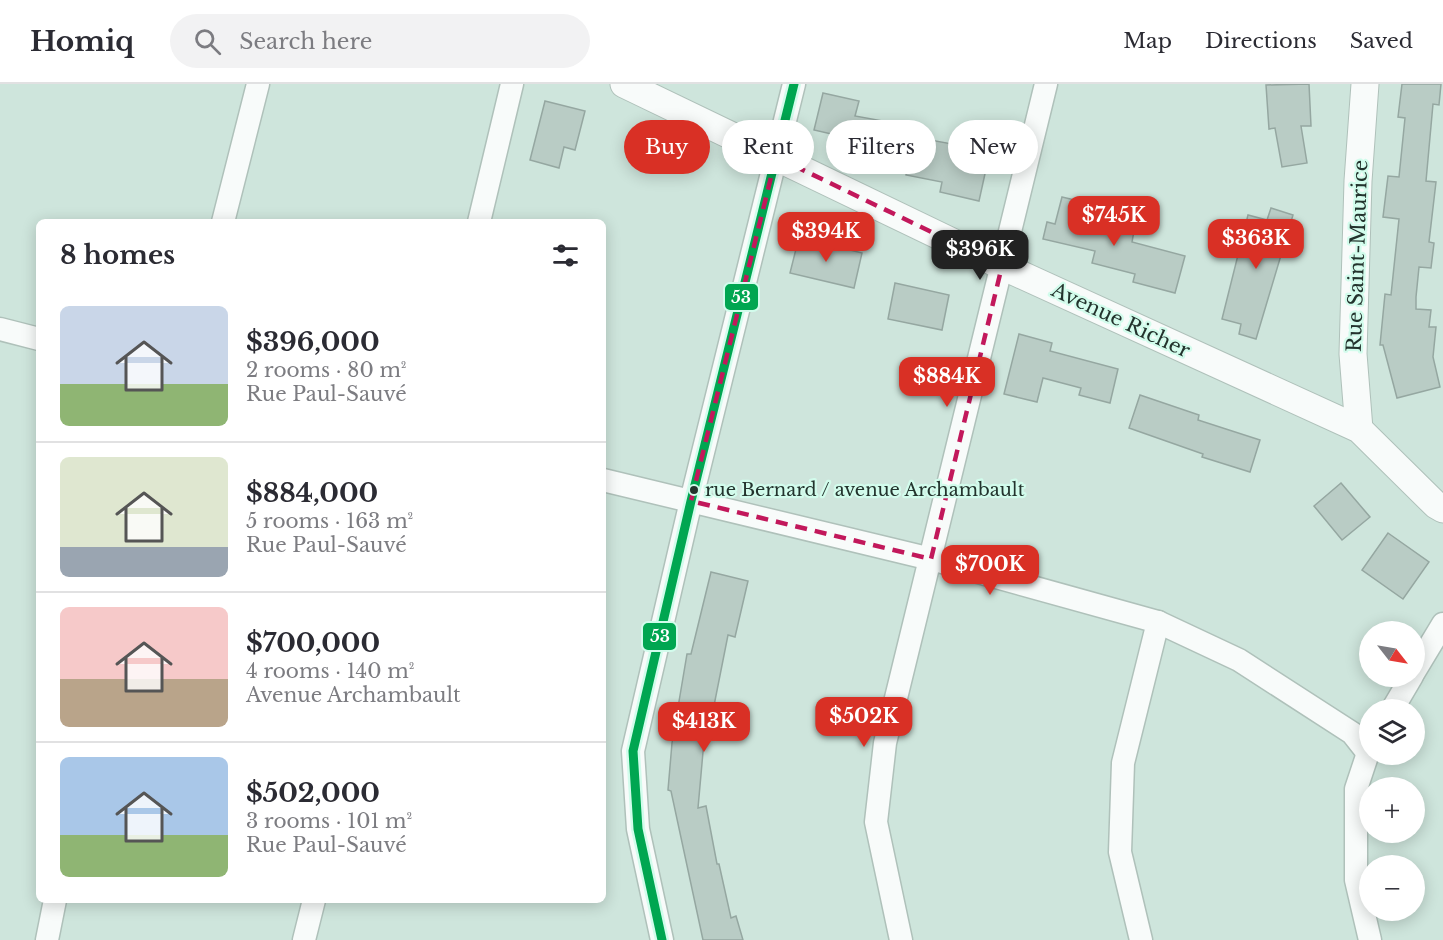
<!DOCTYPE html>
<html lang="en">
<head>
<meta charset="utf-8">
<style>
	:root { --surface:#fff; --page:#f2f2f3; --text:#2b2b33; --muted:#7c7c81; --line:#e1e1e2; --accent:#d93025 }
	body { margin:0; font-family:"Libre Baskerville",serif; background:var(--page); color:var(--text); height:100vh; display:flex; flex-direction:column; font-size:22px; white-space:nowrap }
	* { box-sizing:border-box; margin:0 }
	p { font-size:20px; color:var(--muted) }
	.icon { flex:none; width:33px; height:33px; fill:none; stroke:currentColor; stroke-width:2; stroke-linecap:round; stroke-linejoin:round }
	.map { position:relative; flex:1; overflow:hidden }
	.panel { position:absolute; left:36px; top:135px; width:570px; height:684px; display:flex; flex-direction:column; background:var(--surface); border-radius:9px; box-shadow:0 3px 15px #0003 }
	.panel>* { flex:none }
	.hud { position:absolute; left:624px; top:36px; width:570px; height:54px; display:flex; gap:12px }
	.needle { width:39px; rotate:121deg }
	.controls { position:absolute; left:1359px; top:537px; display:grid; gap:12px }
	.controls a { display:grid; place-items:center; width:66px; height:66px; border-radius:50%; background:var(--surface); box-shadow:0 3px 15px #0003; font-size:30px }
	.price { position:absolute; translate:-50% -51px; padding:0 14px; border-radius:12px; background:var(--accent); color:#fff; font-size:20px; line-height:39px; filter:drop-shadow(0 2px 3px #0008) }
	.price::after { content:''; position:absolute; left:50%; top:36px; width:18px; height:14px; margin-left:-9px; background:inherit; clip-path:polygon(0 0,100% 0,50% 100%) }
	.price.current { background:#222; color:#fff }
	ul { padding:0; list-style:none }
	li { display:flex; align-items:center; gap:18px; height:150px; padding:0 24px }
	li+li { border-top:2px solid var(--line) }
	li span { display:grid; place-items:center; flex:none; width:168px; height:120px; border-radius:9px; color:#555 }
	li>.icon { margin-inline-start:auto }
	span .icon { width:72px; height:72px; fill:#fffc; stroke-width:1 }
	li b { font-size:26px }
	h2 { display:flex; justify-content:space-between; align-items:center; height:72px; padding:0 24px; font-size:26px }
	.tag { padding:0 21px; border-radius:27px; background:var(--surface); box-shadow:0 3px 15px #0003; font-size:21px; line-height:54px }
	.tag.current { background:var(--accent); color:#fff }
	header { display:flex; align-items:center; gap:36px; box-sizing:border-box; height:84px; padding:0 30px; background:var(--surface); border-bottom:2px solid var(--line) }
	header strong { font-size:28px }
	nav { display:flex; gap:33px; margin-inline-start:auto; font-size:21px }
	.search { width:420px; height:54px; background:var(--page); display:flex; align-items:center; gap:15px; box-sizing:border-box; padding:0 21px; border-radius:33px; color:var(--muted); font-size:22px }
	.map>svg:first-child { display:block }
	.building { fill:#b9ccc5; stroke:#95a7a1; stroke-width:1.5 }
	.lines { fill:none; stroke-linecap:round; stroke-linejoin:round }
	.minor-casing { stroke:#afc1ba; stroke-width:25 }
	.tertiary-casing { stroke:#afc1ba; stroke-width:29 }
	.minor { stroke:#f8fbfa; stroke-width:22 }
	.tertiary { stroke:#f8fbfa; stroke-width:27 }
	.bus-1-casing { stroke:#d2fcec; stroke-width:14 }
	.bus-1 { stroke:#00a651; stroke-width:9 }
	.marked { fill:none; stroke:#c2185b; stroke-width:4.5; stroke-dasharray:12 8; stroke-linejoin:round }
	.bus-dot { fill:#23332d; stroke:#d2fcec; stroke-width:2 }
	.labels { text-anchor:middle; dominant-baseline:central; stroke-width:4.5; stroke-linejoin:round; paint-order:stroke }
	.bus-label { font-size:18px; fill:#23332d; stroke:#d2fcec; text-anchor:start }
	.street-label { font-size:20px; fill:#23332d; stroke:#d2fcec }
	.line-badge { stroke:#d2fcec; stroke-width:2 }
	.badge-label { font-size:16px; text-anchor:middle; font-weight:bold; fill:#fff }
</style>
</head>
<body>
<header>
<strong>Homiq</strong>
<div class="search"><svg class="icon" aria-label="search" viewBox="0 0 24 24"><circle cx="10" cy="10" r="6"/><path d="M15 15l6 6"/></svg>Search here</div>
<nav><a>Map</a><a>Directions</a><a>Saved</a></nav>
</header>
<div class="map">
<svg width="1443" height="856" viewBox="0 0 1443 856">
	<rect width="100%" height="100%" fill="#cee5dc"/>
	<g class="building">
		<polygon points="1309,0 1311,42 1301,42 1307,79 1282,83 1275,44 1269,45 1266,1"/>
		<polygon points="1402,0 1441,0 1439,21 1433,20 1426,97 1436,98 1429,158 1434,159 1431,184 1419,183 1416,213 1416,225 1431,226 1429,243 1436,243 1433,273 1440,303 1397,314 1383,261 1380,261 1385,210 1391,211 1399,135 1383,133 1388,92 1399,93 1405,34 1398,33"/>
		<polygon points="823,9 859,17 855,32 905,41 903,51 990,67 979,117 940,108 942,98 906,91 908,81 859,72 862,57 814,46"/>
		<polygon points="545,17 585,27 575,66 564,63 559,84 530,76"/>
		<polygon points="1062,113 1092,120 1089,137 1134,147 1132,158 1185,172 1175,209 1133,198 1135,190 1092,179 1095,167 1043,155 1047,138 1055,140"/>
		<polygon points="1271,124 1293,131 1256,255 1239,250 1241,240 1222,235 1248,131 1267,136"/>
		<polygon points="799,153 862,169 854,204 790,189"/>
		<polygon points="895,199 949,211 942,246 888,235"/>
		<polygon points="1019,250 1052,259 1050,267 1118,285 1110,319 1079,311 1081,304 1043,294 1037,318 1004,310"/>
		<polygon points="1140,311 1199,331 1198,336 1260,356 1250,388 1202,373 1203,370 1129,344"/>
		<polygon points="1341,399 1370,433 1342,456 1314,422"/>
		<polygon points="1388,449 1429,478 1403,515 1362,486"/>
		<polygon points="711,488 748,497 735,553 728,551 707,657 704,657 698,724 706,722 717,780 719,780 731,834 736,832 743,856 703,856 671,707 668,706 672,659 687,570 691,570"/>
	</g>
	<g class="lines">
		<g class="minor-casing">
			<g id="minor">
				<polyline points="223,138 258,0"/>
				<polyline points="479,138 512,0"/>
				<polyline points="0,245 39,255"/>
				<polyline points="603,396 931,475 1158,538 1239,576 1352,649 1367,668"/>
				<polyline points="1414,588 1443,540"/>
				<polyline points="1392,626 1412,592"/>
				<polyline points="1370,663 1356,705 1356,796 1370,856"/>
				<polyline points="47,856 55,816"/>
				<polyline points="304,856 314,816"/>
				<polyline points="662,856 638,745 633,667 691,417 794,0"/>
				<polyline points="901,856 876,738 885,659 1046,0"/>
				<polyline points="1141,856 1120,768 1123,679 1158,538"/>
			</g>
		</g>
		<g class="tertiary-casing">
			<g id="tertiary">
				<polyline points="624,0 1002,182 1359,345 1436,421 1443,425"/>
				<polyline points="1359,345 1353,270 1358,97 1365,0"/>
			</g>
		</g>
		<use href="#minor" class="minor"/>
		<use href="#tertiary" class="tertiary"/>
		<g class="bus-1-casing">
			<polyline id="bus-1" points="662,856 638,745 633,667 691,417 794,0"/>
		</g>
		<use href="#bus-1" class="bus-1"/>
	</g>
	<path class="marked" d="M776 73 1002 182 931 475 691 417Z"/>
	<circle class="bus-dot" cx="694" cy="406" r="5"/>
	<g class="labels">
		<g class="bus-label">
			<text x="705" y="406">rue Bernard / avenue Archambault</text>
		</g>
		<g class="street-label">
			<text transform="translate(1357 172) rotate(-88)">Rue Saint-Maurice</text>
			<text transform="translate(1121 236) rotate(25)">Avenue Richer</text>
		</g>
	</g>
	<g class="line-badge">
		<rect x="724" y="199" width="35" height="28" rx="6" fill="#00a651"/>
		<rect x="642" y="538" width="35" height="29" rx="6" fill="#00a651"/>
	</g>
	<g class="badge-label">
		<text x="741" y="219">53</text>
		<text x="660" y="558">53</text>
	</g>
</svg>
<div class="controls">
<a><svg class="needle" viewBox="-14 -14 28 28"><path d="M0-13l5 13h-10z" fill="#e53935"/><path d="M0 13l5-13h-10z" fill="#7c7c81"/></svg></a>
<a><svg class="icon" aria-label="layers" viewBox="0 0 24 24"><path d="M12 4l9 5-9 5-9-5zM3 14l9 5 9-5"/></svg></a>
<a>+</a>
<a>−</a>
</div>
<b class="price" style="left:1114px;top:163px">$745K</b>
<b class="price" style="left:826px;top:179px">$394K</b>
<b class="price" style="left:1256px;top:186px">$363K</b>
<b class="price current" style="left:980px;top:197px">$396K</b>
<b class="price" style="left:947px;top:324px">$884K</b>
<b class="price" style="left:990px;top:512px">$700K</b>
<b class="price" style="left:864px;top:664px">$502K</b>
<b class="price" style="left:704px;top:669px">$413K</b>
<div class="hud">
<a class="tag current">Buy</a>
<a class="tag">Rent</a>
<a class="tag">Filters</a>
<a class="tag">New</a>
</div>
<section class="panel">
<h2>8 homes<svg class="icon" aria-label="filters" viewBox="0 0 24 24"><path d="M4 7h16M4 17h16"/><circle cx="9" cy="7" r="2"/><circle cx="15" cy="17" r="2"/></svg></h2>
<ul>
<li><span style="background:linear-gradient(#c9d6e8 65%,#8fb573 0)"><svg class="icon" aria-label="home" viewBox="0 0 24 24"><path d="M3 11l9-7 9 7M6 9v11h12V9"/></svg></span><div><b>$396,000</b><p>2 rooms · 80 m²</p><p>Rue Paul-Sauvé</p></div></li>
<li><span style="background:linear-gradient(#dfe7d0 75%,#9aa5b1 0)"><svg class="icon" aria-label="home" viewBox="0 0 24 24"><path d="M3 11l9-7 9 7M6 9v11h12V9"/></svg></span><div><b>$884,000</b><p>5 rooms · 163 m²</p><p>Rue Paul-Sauvé</p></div></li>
<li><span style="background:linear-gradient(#f6c9c9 60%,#b9a48a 0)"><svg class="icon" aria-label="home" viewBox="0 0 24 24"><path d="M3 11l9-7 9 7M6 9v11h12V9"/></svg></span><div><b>$700,000</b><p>4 rooms · 140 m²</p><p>Avenue Archambault</p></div></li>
<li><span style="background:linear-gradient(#a9c7e8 65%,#8fb573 0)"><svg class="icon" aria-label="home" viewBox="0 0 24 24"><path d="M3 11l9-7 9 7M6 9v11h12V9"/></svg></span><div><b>$502,000</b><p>3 rooms · 101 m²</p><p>Rue Paul-Sauvé</p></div></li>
</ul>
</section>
</div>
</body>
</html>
